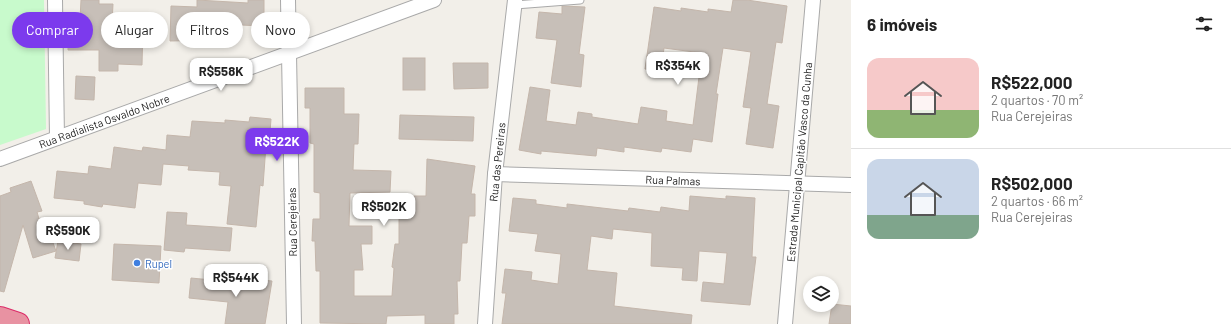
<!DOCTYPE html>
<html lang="pt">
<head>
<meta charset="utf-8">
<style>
	:root { --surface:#fff; --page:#f6f6f6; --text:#222; --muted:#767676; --line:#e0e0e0; --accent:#7c3aed }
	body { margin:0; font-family:Barlow,sans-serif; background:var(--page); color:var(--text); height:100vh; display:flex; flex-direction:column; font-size:15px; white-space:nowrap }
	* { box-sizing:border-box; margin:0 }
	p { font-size:13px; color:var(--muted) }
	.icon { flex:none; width:22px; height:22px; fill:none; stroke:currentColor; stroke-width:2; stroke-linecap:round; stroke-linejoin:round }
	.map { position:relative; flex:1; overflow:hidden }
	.drawer { display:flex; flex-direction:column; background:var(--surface); width:380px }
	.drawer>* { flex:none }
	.top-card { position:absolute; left:12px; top:12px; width:380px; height:36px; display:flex; gap:8px }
	.controls { position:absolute; left:803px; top:276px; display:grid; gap:8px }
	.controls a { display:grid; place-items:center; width:36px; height:36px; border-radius:50%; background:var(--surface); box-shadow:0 2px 6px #0003; font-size:20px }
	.price { position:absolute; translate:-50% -34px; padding:0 9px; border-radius:8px; background:#fff; color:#222; font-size:13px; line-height:26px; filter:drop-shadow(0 1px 2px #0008) }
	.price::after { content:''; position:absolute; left:50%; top:24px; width:12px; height:9px; margin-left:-6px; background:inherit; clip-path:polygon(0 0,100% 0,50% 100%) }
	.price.selected { background:var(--accent); color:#fff }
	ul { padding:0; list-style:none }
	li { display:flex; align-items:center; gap:12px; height:100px; padding:0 16px }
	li+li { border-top:1px solid var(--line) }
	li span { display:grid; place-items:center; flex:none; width:112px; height:80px; border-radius:12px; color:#555 }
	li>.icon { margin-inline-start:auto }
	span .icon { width:48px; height:48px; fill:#fffc; stroke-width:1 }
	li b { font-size:17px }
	h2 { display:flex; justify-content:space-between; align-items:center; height:48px; padding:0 16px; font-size:17px }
	.pill { padding:0 14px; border-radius:18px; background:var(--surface); box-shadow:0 2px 6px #0003; font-size:14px; line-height:36px }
	.pill.selected { background:var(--accent); color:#fff }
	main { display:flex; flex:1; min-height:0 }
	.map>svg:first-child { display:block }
	.park { fill:#c8facc }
	.building { fill:#c7bfb8; stroke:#c4b6ab }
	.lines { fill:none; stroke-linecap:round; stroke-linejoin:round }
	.lane-casing { stroke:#a9a9a9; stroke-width:9 }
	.street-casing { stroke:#a9a9a9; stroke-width:16 }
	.highway-casing { stroke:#dc2a67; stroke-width:24 }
	.lane { stroke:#fff; stroke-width:7 }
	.street { stroke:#fff; stroke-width:14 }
	.highway { stroke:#e892a2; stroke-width:22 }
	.shop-dot { fill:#3f7fe0; stroke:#fff; stroke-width:1.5 }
	.labels { text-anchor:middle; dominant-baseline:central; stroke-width:3; stroke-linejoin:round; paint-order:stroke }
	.street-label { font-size:11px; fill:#222; stroke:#fff }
	.shop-label { font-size:11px; fill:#366cbe; stroke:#fff; text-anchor:start }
</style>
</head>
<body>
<main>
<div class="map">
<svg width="851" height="324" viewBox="0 0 851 324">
	<rect width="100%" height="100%" fill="#f2efe9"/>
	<polygon class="park" points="0,0 44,0 46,129 0,145"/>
	<g class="building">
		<polygon points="81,0 99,0 99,4 113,4 112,23 143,24 142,65 118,64 118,71 99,71 99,50 68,50 69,19 80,19"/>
		<polygon points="197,0 248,3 248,0 264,0 264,26 241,25 240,33 216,32 216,40 170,41 171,6 197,7"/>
		<polygon points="733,0 747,0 787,6 782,43 776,42 767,104 779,106 773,148 746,144 751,108 743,107 751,52 723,48 716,94 718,94 712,142 693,139 691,152 662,148 661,152 624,147 624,152 597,148 596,156 541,151 541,154 519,150 530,87 550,90 546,121 576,125 578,112 592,114 592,117 638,124 641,107 667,111 666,121 693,125 702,53 664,48 661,71 645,69 654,7 681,11 681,8 708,12 708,9 731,12"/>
		<polygon points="562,6 585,7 579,54 584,55 581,87 551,83 557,40 536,38 539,12 562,14"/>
		<rect x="403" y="58" width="22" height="32"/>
		<polygon points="453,63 488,63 488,88 454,89"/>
		<polygon points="76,76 95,77 94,100 75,99"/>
		<polygon points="305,88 344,88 344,114 359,114 358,144 354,144 353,170 391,171 390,192 350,193 349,226 372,226 372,244 361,244 363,270 354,270 354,296 392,296 394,268 392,267 395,244 399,244 399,196 426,196 427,159 475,166 471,194 475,194 475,216 469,216 467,243 462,243 460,281 457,281 458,314 454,314 454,324 425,324 425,315 387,316 386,324 320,323 320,271 316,271 315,241 312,241 313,219 320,219 320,193 314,192 314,144 310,143 310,108 305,108"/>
		<polygon points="400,115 474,117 473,141 399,139"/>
		<polygon points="250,117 271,119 269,145 266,145 263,186 260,185 256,227 227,224 231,186 219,185 220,172 188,170 189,166 163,164 161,185 138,183 135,208 103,204 102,207 84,204 84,201 54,198 57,171 88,174 89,166 111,169 114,147 142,151 143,147 166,150 167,135 190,137 192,121 225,123 225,120 249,122"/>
		<polygon points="31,181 42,211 37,212 45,239 52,240 56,251 33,258 23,225 4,292 0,291 0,196 11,192 10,188"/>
		<polygon points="690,196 726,199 726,196 755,198 752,257 756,257 750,305 701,301 703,282 724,284 727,253 699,251 697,281 682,280 683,268 651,266 652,233 613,229 612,239 591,236 587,270 617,273 614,306 692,315 691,324 502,324 506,293 502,293 505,269 532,272 531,280 558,284 561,254 535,251 538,234 509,231 513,198 536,200 536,204 567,208 567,204 628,211 629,208 660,212 661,207 689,211"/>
		<polygon points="167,212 187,213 186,225 232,228 230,251 185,248 184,252 164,250"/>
		<polygon points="58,241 81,244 79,261 55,258"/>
		<polygon points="114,244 161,246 159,283 112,280"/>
		<polygon points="191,278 242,283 242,278 272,281 265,324 225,324 228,302 189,298"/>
		<polygon points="832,304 851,306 851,324 829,324"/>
	</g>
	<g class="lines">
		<g class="lane-casing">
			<polyline id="lane" points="515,5 580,0"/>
		</g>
		<g class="street-casing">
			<g id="street">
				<polyline points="55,0 57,138"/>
				<polyline points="288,0 294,324"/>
				<polyline points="0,159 434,0"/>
				<polyline points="495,174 851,185"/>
				<polyline points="485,324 495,174 515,0"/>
				<polyline points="785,324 813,0"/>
			</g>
		</g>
		<g class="highway-casing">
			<polyline id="highway" points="0,318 18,324"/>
		</g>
		<use href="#lane" class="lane"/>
		<use href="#street" class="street"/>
		<use href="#highway" class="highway"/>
	</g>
	<circle class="shop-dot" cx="137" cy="263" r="4"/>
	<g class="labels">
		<g class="street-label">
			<text transform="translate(104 121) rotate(-20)">Rua Radialista Osvaldo Nobre</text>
			<text transform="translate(497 162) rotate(-84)">Rua das Pereiras</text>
			<text transform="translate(799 162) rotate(-85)">Estrada Municipal Capitão Vasco da Cunha</text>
			<text transform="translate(673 180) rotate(2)">Rua Palmas</text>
			<text transform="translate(292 222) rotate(-91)">Rua Cerejeiras</text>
		</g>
		<g class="shop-label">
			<text x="145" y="263">Rupel</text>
		</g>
	</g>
</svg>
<div class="controls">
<a><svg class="icon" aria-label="layers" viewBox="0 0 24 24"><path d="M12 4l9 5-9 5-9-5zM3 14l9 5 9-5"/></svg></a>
</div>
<b class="price" style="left:678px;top:86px">R$354K</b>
<b class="price" style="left:221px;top:92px">R$558K</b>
<b class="price selected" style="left:277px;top:162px">R$522K</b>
<b class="price" style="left:384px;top:227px">R$502K</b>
<b class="price" style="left:68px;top:251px">R$590K</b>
<b class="price" style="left:236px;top:298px">R$544K</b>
<div class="top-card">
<a class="pill selected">Comprar</a>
<a class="pill">Alugar</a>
<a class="pill">Filtros</a>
<a class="pill">Novo</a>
</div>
</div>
<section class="drawer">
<h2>6 imóveis<svg class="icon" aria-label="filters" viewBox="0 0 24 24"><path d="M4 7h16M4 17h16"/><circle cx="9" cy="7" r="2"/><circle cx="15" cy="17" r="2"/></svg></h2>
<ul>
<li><span style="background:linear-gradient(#f6c9c9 65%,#8fb573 0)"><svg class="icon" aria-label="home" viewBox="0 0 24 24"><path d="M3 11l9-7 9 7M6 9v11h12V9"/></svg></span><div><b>R$522,000</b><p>2 quartos · 70 m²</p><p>Rua Cerejeiras</p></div></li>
<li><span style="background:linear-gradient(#c9d6e8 70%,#7fa58c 0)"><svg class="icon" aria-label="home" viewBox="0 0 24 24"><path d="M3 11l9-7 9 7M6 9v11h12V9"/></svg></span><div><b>R$502,000</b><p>2 quartos · 66 m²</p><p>Rua Cerejeiras</p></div></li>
</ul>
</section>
</main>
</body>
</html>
